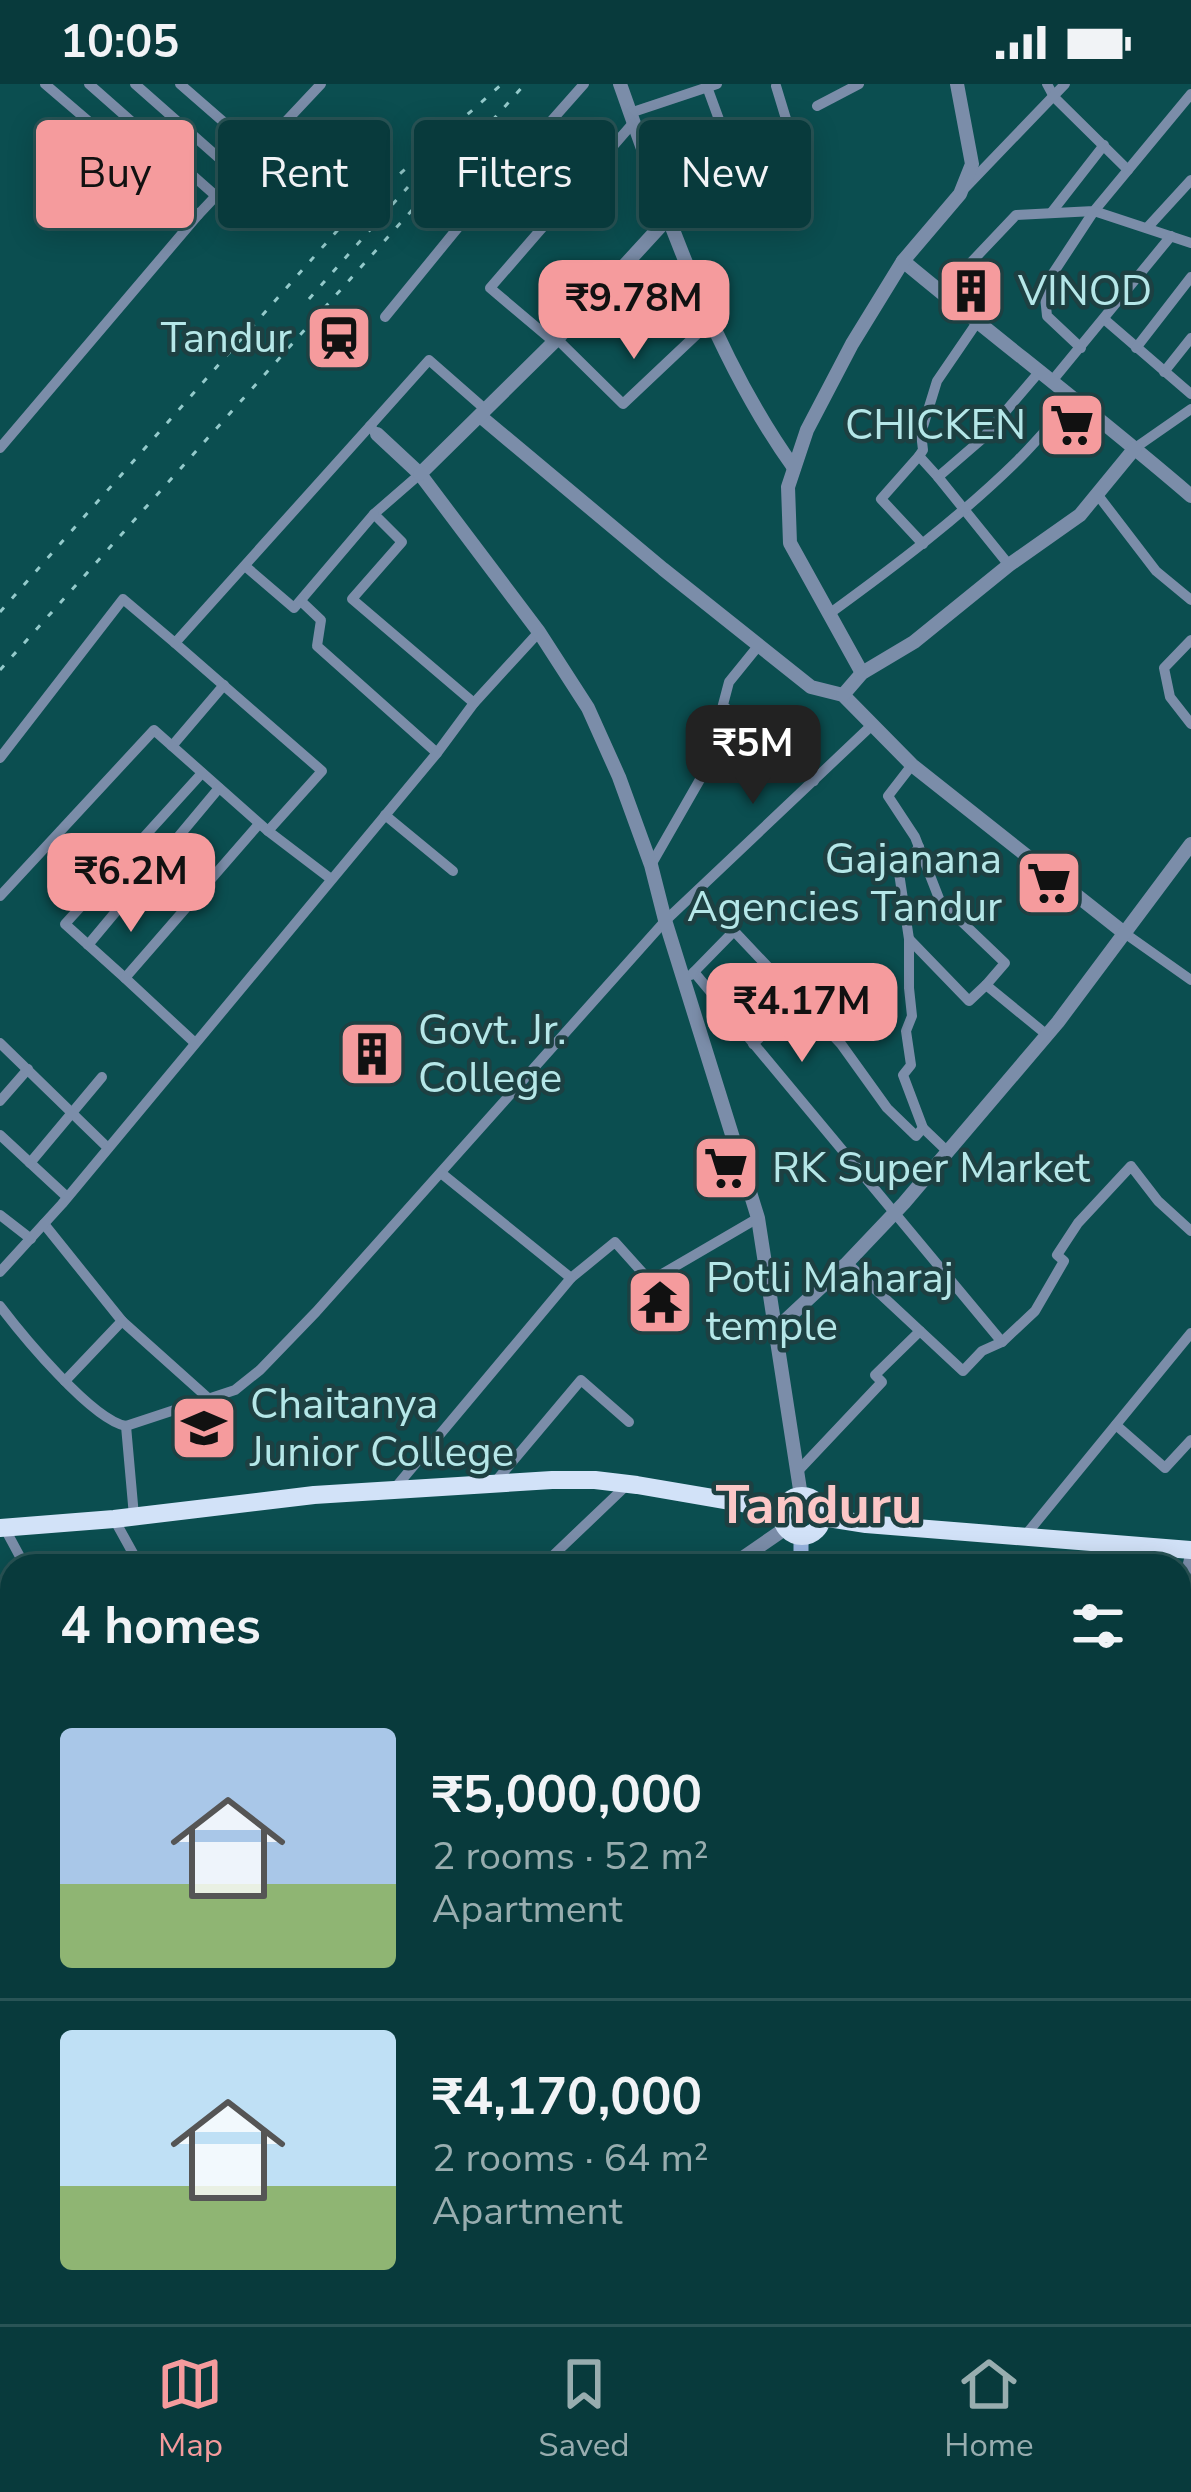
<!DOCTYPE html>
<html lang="en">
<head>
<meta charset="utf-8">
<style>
	:root { --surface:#083a3c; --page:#164547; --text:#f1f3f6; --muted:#98adaf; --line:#295456; --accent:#f59b9d }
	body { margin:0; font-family:"Nunito Sans",sans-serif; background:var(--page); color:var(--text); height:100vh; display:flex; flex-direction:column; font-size:45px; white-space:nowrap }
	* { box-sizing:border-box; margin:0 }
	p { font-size:39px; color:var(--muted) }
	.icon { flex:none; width:66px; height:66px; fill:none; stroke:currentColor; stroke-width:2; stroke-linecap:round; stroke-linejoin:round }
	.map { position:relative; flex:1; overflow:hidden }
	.side { position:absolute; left:0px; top:1470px; width:1191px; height:771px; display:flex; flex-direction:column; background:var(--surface); border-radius:36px 36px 0 0; box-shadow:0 6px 30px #0003,0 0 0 3px var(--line) }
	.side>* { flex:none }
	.banner { position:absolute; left:36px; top:36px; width:1119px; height:108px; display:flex; gap:24px }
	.price { position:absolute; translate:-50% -102px; padding:0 27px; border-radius:24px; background:var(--accent); color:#111; font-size:39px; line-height:78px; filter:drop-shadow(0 3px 6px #0008) }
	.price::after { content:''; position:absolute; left:50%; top:72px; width:36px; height:27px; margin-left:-18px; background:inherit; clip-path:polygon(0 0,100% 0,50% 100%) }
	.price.active { background:#222; color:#fff }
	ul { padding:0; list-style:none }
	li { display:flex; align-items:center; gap:36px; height:300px; padding:0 60px }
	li+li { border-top:3px solid var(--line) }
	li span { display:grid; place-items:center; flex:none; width:336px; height:240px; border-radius:12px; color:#555 }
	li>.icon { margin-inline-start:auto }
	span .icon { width:144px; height:144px; fill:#fffc; stroke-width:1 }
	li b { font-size:51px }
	h2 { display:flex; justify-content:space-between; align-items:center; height:144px; padding:0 60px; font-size:51px }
	.chip { padding:0 42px; border-radius:12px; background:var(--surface); box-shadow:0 6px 30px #0003,0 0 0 3px var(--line); font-size:42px; line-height:108px }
	.chip.active { background:var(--accent); color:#111 }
	.status { display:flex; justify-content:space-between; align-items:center; height:84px; padding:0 60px; background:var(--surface); direction:ltr }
	.status svg { height:33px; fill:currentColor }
	.menu { display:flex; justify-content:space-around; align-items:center; height:168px; border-top:3px solid var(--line); background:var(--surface); font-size:33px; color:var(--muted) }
	.menu a { display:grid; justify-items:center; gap:6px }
	.menu .active { color:var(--accent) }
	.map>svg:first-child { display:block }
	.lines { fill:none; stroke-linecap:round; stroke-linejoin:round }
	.minor { stroke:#7b8da9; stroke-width:10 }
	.tertiary { stroke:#7b8da9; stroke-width:14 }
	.secondary { stroke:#99b6e1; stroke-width:15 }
	.trunk { stroke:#d2e2f8; stroke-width:18 }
	.rail { stroke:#94cacb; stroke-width:3; stroke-dasharray:6 12; stroke-linecap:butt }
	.labels { text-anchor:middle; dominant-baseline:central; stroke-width:9; stroke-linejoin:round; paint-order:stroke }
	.poi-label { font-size:42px; fill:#b5e7e8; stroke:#1d4042; text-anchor:start }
	.district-label { font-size:54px; font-weight:bold; fill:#fcc7c7; stroke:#1d4042 }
</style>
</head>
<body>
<div class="status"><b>10:05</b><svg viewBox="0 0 49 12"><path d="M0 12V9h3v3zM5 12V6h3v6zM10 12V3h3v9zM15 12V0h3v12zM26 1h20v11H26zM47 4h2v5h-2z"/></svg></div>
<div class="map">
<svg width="1191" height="2240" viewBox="0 0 1191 2240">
	<rect width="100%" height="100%" fill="#0b4e50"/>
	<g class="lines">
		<g class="minor">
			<polyline points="45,0 198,131 321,0"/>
			<polyline points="89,0 216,112"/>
			<polyline points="135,0 237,90"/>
			<polyline points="180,0 258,68"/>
			<polyline points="1047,0 1054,13 1128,86"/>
			<polyline points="817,22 859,0"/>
			<polyline points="630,29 717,0"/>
			<polyline points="728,74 790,48 776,2"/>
			<polyline points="966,103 1065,0"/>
			<polyline points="1051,129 1104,61"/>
			<polyline points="1147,144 1191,96"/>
			<polyline points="673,149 730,79 715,45 721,41 706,0"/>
			<polyline points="942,209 1016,131 1094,127 1191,10"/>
			<polyline points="385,233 474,124 584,0"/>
			<polyline points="1104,235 1191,310"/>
			<polyline points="557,255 623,320 712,236"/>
			<polyline points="554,258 490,204 634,38"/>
			<polyline points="1081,264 1047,232 1044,203 1094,127 1191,159"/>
			<polyline points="1136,264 1191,193"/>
			<polyline points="1164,288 1191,254"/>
			<polyline points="1052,297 1171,152"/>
			<polyline points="374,347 370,342 429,276 486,326"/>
			<polyline points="0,364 198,131"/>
			<polyline points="1135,364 1191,325"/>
			<polyline points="919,372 923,366 921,349 937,297 978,237"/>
			<polyline points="420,390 374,430 402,458 352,515 474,619"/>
			<polyline points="1097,410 1156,487 1191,516"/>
			<polyline points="923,460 881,415 919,372 938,393"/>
			<polyline points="1009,481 938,393 982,355 1040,287"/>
			<polyline points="245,482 294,524 374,430"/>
			<polyline points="301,517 321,536 317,562 437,669"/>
			<path d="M829 530C895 482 960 433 1018 376 1038 356 1056 334 1075 313"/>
			<polyline points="1191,556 1164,584 1170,613 1191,640"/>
			<polyline points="175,559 322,687 268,747 331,795"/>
			<polyline points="723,622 770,655 814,697"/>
			<polyline points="172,662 224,601"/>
			<polyline points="0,674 123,515 175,559 370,342"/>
			<polyline points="912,681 888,712 915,753 940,817 1005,879 986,901 1047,951"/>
			<polyline points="385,731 453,787"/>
			<polyline points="919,763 899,789 909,855 909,904 912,932 906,947 911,981 903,991 923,1044 947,1067"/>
			<polyline points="651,781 706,685 729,598 759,561"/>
			<polyline points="0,812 154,646 268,747"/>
			<polyline points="1123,848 1191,896"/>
			<polyline points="909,855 969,917 986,901"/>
			<polyline points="88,861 219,704"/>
			<polyline points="694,888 1002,1258 982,1267 963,1287 847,1179"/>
			<polyline points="691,891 734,847 841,960 887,1024 916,1052 923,1044"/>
			<polyline points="125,894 65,840 202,689"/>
			<polyline points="0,959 108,1064"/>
			<polyline points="195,959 125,894 259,740"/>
			<polyline points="753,960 799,916"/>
			<polyline points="0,1017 28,985"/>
			<polyline points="0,1051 67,1113"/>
			<polyline points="30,1079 102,993"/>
			<polyline points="0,1131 31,1155"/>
			<polyline points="44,1140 122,1237 65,1297"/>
			<polyline points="0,1188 62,1120 437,669 474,619 539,548"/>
			<polyline points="571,1194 615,1158 650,1197 758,1134"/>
			<path d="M0 1222C22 1251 92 1336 126 1342L235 1306 260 1286 316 1228 665 837 871 642"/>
			<polyline points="122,1237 208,1314"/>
			<polyline points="1002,1258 1035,1227 1064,1177 1057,1171 1078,1139 1131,1082 1158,1117 1191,1147"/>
			<polyline points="1116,1341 1165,1384 1191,1356"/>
			<polyline points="126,1342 134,1432"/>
			<polyline points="797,1388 882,1298 875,1291 920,1247"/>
			<polyline points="496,1397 581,1296 629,1338"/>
			<polyline points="395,1404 571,1194 441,1089"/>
			<polyline points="114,1435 140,1482"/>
			<polyline points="4,1443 25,1482"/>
			<polyline points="1024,1453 1191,1249"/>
			<polyline points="457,1472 464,1482"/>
			<polyline points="542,1482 628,1400"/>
			<polyline points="1179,1517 1191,1467"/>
			<polyline points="0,1554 12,1552"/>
			<polyline points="0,1666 12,1677"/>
			<polyline points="1179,1815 1191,1785"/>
			<polyline points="0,1930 12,1938"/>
			<polyline points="0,2026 12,2006"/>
			<polyline points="5,2072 12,2063"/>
			<polyline points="1179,2088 1191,2087"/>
			<polyline points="1179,2170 1191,2169"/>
			<polyline points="206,2229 210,2233"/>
			<polyline points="346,2229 363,2240"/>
			<polyline points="1161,2229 1163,2240"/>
			<polyline points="0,2236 4,2240"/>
			<polyline points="82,2240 94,2229"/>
			<polyline points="310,2240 316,2229"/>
			<polyline points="412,2240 417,2229"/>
		</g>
		<g class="tertiary">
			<path d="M620 0C666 129 714 273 794 384"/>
			<path d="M903 177C998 256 1097 331 1191 412"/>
			<polyline points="480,332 663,485 811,603 843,611 912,681 1123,848"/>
			<polyline points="377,350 420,390 539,548 588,624 619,693 651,781 665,836 758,1134 801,1412"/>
			<polyline points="420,390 557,255 668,134"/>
			<polyline points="862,589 790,459 788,403 807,346 852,260 903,177 960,110 972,80 957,0"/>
			<polyline points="843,611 862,589 914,558 1009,481 1080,431 1135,364"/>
			<polyline points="775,1246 847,1179 904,1119 1058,938 1191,760"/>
			<polyline points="731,1482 786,1444"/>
			<polyline points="0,2173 12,2158"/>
		</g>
		<g class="secondary">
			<polyline points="801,1452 801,1482"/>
			<polyline points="851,2229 852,2240"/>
			<polyline points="870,2229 870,2240"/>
		</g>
		<g class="trunk">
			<circle cx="802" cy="1432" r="20"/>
			<polyline points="822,1433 866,1440 1191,1466"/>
			<polyline points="0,1444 114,1435 314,1411 552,1396 595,1396 637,1401 783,1426"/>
		</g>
		<g class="rail">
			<polyline points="309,215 408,103"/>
			<polyline points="0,528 343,140 502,0"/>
			<polyline points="0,586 525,0"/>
		</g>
	</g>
	<defs>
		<g id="building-square" transform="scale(3.45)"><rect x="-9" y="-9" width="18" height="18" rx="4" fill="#f59b9d" stroke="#1d4042"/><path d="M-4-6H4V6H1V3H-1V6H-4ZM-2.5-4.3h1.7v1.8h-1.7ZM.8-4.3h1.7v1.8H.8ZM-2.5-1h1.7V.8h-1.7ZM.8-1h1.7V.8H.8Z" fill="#111"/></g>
		<g id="station-square" transform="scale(3.45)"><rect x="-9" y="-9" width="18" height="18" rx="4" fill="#f59b9d" stroke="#1d4042"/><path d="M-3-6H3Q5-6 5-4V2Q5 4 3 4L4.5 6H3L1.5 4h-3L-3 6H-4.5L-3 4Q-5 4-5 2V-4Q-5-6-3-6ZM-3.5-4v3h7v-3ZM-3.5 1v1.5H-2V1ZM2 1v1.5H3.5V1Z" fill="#111"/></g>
		<g id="supermarket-square" transform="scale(3.45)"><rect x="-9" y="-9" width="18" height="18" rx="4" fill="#f59b9d" stroke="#1d4042"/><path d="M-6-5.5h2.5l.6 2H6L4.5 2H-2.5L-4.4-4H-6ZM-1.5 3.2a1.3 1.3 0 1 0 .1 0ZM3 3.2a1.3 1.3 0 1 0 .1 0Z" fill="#111"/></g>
		<g id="temple-square" transform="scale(3.45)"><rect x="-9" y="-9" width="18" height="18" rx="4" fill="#f59b9d" stroke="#1d4042"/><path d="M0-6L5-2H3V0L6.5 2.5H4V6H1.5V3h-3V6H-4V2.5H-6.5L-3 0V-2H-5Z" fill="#111"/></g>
		<g id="university-square" transform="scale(3.45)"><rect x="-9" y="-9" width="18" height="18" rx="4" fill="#f59b9d" stroke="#1d4042"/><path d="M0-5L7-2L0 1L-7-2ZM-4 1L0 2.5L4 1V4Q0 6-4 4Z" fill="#111"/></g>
	</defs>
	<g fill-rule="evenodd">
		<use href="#building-square" x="971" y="207"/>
		<use href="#station-square" x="339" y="254"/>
		<use href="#supermarket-square" x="1072" y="341"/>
		<use href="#supermarket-square" x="1049" y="799"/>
		<use href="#building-square" x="372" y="970"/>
		<use href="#supermarket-square" x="726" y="1084"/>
		<use href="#temple-square" x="660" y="1218"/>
		<use href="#university-square" x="204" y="1344"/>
	</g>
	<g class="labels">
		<g class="poi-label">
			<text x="1018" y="207">VINOD</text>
			<text x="292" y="254" text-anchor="end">Tandur</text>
			<text x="1026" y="341" text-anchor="end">CHICKEN</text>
			<text x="1002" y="775" text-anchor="end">Gajanana<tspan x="1002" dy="48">Agencies Tandur</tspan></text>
			<text x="418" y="946">Govt. Jr.<tspan x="418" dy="48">College</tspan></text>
			<text x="772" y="1084">RK Super Market</text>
			<text x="706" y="1194">Potli Maharaj<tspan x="706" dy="48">temple</tspan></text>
			<text x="250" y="1320">Chaitanya<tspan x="250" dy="48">Junior College</tspan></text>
		</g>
		<g class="district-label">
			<text x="819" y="1421">Tanduru</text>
		</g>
	</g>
</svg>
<b class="price" style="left:634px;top:278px">₹9.78M</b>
<b class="price active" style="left:753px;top:723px">₹5M</b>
<b class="price" style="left:131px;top:851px">₹6.2M</b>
<b class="price" style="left:802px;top:981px">₹4.17M</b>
<div class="banner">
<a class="chip active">Buy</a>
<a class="chip">Rent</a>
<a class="chip">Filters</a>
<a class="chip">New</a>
</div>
<section class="side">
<h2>4 homes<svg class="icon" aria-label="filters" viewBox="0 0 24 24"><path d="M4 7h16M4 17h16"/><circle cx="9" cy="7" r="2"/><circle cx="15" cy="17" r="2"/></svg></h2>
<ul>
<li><span style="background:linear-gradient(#a9c7e8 65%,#8fb573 0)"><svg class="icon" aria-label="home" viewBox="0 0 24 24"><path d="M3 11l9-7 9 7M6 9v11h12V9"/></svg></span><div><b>₹5,000,000</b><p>2 rooms · 52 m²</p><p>Apartment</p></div></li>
<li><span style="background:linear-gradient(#bfe0f5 65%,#8fb573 0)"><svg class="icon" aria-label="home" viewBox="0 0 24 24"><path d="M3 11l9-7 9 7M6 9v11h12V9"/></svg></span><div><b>₹4,170,000</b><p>2 rooms · 64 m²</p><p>Apartment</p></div></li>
</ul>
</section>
</div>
<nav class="menu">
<a class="active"><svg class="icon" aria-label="map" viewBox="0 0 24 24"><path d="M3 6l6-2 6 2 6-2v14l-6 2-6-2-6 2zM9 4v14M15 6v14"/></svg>Map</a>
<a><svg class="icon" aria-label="saved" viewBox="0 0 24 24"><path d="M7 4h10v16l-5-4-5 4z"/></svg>Saved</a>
<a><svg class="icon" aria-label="home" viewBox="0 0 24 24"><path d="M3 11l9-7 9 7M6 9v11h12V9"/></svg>Home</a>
</nav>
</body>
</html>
